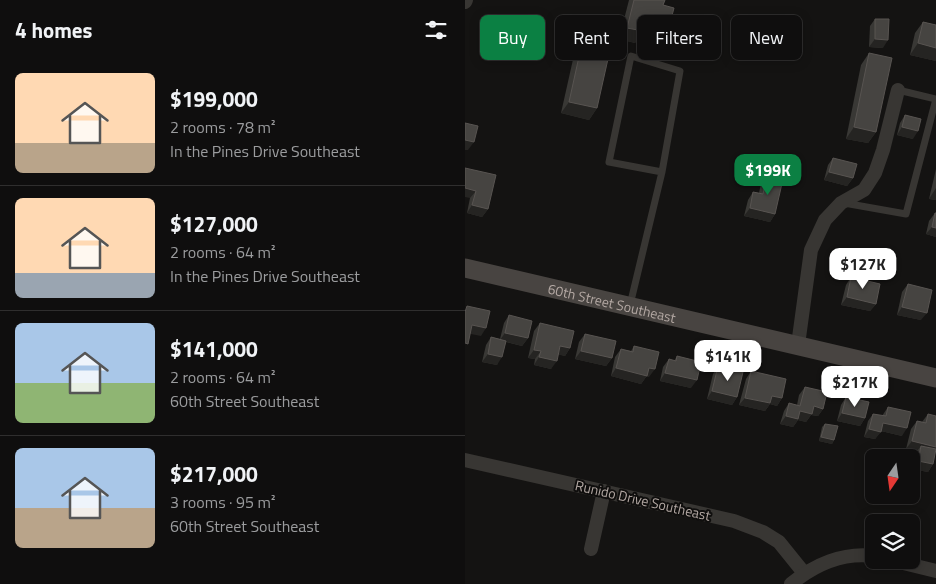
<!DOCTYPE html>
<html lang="en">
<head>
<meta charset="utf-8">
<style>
	:root { --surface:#0f0e0e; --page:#181717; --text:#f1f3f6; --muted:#9b9c9e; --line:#2f2e2e; --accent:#0b8043 }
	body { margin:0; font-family:"Titillium Web",sans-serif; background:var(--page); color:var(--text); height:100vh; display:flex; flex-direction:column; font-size:19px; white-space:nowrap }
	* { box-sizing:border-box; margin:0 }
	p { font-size:16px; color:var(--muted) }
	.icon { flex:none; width:28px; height:28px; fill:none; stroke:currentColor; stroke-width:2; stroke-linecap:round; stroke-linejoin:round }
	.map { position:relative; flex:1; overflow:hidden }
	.drawer { display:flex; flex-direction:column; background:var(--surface); width:465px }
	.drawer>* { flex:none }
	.hud { position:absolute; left:15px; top:15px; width:380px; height:45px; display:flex; gap:10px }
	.needle { width:32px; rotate:193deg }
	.tools { position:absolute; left:400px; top:449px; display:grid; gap:10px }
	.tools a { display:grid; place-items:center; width:55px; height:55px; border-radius:8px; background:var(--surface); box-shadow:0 2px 12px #0003,0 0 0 1px var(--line); font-size:25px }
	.price { position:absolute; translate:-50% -42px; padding:0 11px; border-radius:10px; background:#fff; color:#222; font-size:16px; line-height:32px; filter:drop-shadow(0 1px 2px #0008) }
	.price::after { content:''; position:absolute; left:50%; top:30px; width:15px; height:11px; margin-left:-8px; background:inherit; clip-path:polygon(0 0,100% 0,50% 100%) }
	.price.selected { background:var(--accent); color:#fff }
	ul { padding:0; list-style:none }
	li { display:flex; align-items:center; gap:15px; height:125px; padding:0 15px }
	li+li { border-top:1px solid var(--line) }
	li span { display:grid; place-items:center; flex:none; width:140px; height:100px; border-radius:8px; color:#555 }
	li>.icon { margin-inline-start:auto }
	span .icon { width:60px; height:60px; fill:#fffc; stroke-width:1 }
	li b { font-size:21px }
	h2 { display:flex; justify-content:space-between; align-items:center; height:60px; padding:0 15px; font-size:21px }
	.pill { padding:0 18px; border-radius:8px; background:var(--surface); box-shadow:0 2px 12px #0003,0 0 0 1px var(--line); font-size:18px; line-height:45px }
	.pill.selected { background:var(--accent); color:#fff }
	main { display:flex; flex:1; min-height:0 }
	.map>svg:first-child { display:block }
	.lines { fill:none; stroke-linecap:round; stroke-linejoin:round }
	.service { stroke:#383633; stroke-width:7 }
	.minor { stroke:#383633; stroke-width:14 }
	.secondary { stroke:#484441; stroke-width:19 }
	.wall { fill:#393835 }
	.shaded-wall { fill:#252422 }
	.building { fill:#464441; stroke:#585451 }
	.labels { text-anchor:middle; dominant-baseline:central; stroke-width:4; stroke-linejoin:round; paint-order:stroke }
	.street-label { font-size:14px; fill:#b4a9a4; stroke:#0f0e0d }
</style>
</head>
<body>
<main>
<section class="drawer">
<h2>4 homes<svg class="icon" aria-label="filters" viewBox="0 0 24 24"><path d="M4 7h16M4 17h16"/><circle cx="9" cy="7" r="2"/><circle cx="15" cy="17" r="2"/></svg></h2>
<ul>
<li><span style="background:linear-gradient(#ffd9b3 70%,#b9a48a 0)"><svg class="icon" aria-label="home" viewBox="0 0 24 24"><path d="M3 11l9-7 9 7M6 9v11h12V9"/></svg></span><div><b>$199,000</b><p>2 rooms · 78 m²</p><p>In the Pines Drive Southeast</p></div></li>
<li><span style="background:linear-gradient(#ffd9b3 75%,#9aa5b1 0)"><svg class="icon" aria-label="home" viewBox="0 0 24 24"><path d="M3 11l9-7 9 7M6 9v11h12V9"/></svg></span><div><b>$127,000</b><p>2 rooms · 64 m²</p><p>In the Pines Drive Southeast</p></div></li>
<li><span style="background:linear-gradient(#a9c7e8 60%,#8fb573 0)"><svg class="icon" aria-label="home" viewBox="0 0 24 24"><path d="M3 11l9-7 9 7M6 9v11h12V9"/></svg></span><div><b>$141,000</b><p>2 rooms · 64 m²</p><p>60th Street Southeast</p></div></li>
<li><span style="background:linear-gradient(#a9c7e8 60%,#b9a48a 0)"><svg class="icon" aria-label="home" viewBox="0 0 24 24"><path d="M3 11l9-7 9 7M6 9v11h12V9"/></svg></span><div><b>$217,000</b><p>3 rooms · 95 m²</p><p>60th Street Southeast</p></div></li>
</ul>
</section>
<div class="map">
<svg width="471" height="584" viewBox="0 0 471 584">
	<rect width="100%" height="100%" fill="#141312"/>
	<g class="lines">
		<g class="service">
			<polyline points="379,203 441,214 471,99 433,90"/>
			<polyline points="165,305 197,172 215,71 166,56 144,162 197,172"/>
		</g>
		<g class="minor">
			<polyline points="0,2 1,0"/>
			<polyline points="333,345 346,250 360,220 376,203 399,190 410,173 418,150 433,90"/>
			<polyline points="0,460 269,521 298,532 314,542 339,573"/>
			<polyline points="126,549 139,491"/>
			<polyline points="426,560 471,571"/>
			<path d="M326 584C349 565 378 552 409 556"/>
		</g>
		<path class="secondary" id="s1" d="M0 268 471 378"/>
	</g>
	<g class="wall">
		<polygon points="164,0 200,0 198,5 196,38 189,36 184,43 172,40 170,43 154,39"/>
		<polygon points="410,19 418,48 404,47 405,26"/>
		<polygon points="458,22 471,25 471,61 445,55 450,33"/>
		<polygon points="119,34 132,108 124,120 96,113 111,46"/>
		<polygon points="404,53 411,132 403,143 381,139 396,65"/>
		<polygon points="440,115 448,139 432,135 435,123"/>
		<polygon points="368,158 388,178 382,186 359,180 363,165"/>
		<polygon points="0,168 23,209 17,217 2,213 5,198"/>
		<polygon points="471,169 471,200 464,199"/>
		<polygon points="302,175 310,214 305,222 279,216 283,200 288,192 294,193 296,183"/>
		<polygon points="470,213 471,237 461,234 464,221"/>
		<polygon points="386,277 411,304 405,311 376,305 381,285"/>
		<polygon points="443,284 456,320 432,315 437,292"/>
		<polygon points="44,315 63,338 57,346 41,342 32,365 17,362 21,345 26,337 35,339 39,323"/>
		<polygon points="75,323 105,348 100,356 93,354 86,369 69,365 70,359 63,358 69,331"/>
		<polygon points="120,334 147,358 141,366 110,359 114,342"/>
		<polygon points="169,346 184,377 181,377 176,384 146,376 150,357 156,349 166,351"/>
		<polygon points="212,356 226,388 195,381 198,367 204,359 209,361"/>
		<polygon points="253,366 272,397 267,405 242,399 248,374"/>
		<polygon points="286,371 317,398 312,406 305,404 300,411 274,405 281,379"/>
		<polygon points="340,387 358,409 353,416 346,415 341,422 333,420 328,427 315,424 319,411 324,403 332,405 334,395"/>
		<polygon points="381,397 400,418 395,426 372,421 376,405"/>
		<polygon points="423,407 437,436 416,431 410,439 399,437 403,421 408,414 417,416"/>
		<polygon points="463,414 468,464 463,472 447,469 451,453 452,451 441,449 446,429 452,421 457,422"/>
		<polygon points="360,424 369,440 367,444 354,441 357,427"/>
	</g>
	<g class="shaded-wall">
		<polygon points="194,24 204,27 196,38 189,36 184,43 172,40 170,43 154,39 162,28 179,28"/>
		<polygon points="410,39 423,40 418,48 404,47"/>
		<polygon points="453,43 471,48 471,61 445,55"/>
		<polygon points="104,102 132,108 124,120 96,113"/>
		<polygon points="389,127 411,132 403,143 381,139"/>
		<polygon points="437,127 453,131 448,139 432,135"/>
		<polygon points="0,140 9,142 3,150 0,150"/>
		<polygon points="364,172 388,178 382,186 359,180"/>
		<polygon points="0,188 11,191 5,198 0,197"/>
		<polygon points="471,188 471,200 464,199"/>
		<polygon points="7,205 23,209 17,217 2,213"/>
		<polygon points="285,208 310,214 305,222 279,216"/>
		<polygon points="467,227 471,228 471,237 461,234"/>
		<polygon points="382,297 411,304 405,311 376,305"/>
		<polygon points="437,307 462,313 456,320 432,315"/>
		<polygon points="7,325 21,328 16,336 1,333"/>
		<polygon points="40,333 63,338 57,346 35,340"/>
		<polygon points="95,346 105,348 100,356 90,354"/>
		<polygon points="69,350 76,351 70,359 63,358"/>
		<polygon points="116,351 147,358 141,366 110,359"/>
		<polygon points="23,354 37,357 32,365 17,362"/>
		<polygon points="74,357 92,361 86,369 69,365"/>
		<polygon points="151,368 184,368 190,369 184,377 181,377 176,384 146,376"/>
		<polygon points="200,373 232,380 226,388 195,381"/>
		<polygon points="247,391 272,397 267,405 242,399"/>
		<polygon points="307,396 317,398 312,406 305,404 300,411 274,405 280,398"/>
		<polygon points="349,406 358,409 353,416 346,415 341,422 333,420 328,427 315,424 321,416"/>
		<polygon points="377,413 400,418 395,426 372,421"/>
		<polygon points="418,423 442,428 437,436 412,430"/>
		<polygon points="404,429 416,432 410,439 399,437"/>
		<polygon points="356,437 369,440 367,444 354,441"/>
		<polygon points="447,441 471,447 471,449 456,446 452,451 441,449"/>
		<polygon points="453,461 468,464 463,472 447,469"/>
	</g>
	<g class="building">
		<polygon points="169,0 200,0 198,5 209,8 204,27 194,24 192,31 179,28 178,31 162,28"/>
		<polygon points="410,19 424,19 423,40 410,39"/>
		<polygon points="458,22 471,25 471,48 453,43"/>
		<polygon points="119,34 147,41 132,108 104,102"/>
		<polygon points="404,53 427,58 411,132 389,127"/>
		<polygon points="440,115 456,119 453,131 437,127"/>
		<polygon points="0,123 13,126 9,142 0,140"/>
		<polygon points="368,158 392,164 388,178 364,172"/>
		<polygon points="0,168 31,175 23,209 7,205 11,191 0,188"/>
		<polygon points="302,175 318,179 310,214 285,208 288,192 298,194"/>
		<polygon points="470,213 471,213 471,228 467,227"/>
		<polygon points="386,277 415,284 411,304 382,297"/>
		<polygon points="443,284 467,290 462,313 437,307"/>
		<polygon points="2,306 25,311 21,328 7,325 3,344 0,343 0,312"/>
		<polygon points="44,315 67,321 63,338 40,333"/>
		<polygon points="75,323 109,331 105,348 95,346 92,361 74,357 76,351 69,350"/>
		<polygon points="120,334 151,341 147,358 116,351"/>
		<polygon points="26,337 41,341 37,357 23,354"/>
		<polygon points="169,346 194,352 190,369 184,368 182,376 151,368 156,349 168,352"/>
		<polygon points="212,356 236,362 232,380 200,373 204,359 211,361"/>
		<polygon points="253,366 278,372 272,397 247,391"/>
		<polygon points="286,371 321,379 317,398 307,396 305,403 280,398"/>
		<polygon points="340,387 362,392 358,409 349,406 347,414 335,411 333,419 321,416 324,403 335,406"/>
		<polygon points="381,397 404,402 400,418 377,413"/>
		<polygon points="423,407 446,412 442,428 418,423 416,432 404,429 408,414 421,416"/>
		<polygon points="463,414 471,416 471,447 447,441 452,421 461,423"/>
		<polygon points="360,424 373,426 369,440 356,437"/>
		<polygon points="456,446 471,449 468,464 453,461"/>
	</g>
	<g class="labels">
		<g class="street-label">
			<text stroke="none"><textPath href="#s1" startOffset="151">60th Street Southeast</textPath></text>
			<text transform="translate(178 500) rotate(13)">Runido Drive Southeast</text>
		</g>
	</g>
</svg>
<div class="tools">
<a><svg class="needle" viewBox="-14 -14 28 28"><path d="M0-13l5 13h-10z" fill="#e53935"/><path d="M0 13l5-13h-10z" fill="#9b9c9e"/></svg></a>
<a><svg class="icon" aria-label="layers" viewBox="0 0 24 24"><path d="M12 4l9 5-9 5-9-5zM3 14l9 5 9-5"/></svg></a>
</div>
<b class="price selected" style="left:303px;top:196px">$199K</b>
<b class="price" style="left:398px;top:290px">$127K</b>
<b class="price" style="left:263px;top:382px">$141K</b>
<b class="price" style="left:390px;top:408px">$217K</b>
<div class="hud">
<a class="pill selected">Buy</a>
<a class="pill">Rent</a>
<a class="pill">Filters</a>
<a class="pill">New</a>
</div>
</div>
</main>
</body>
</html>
